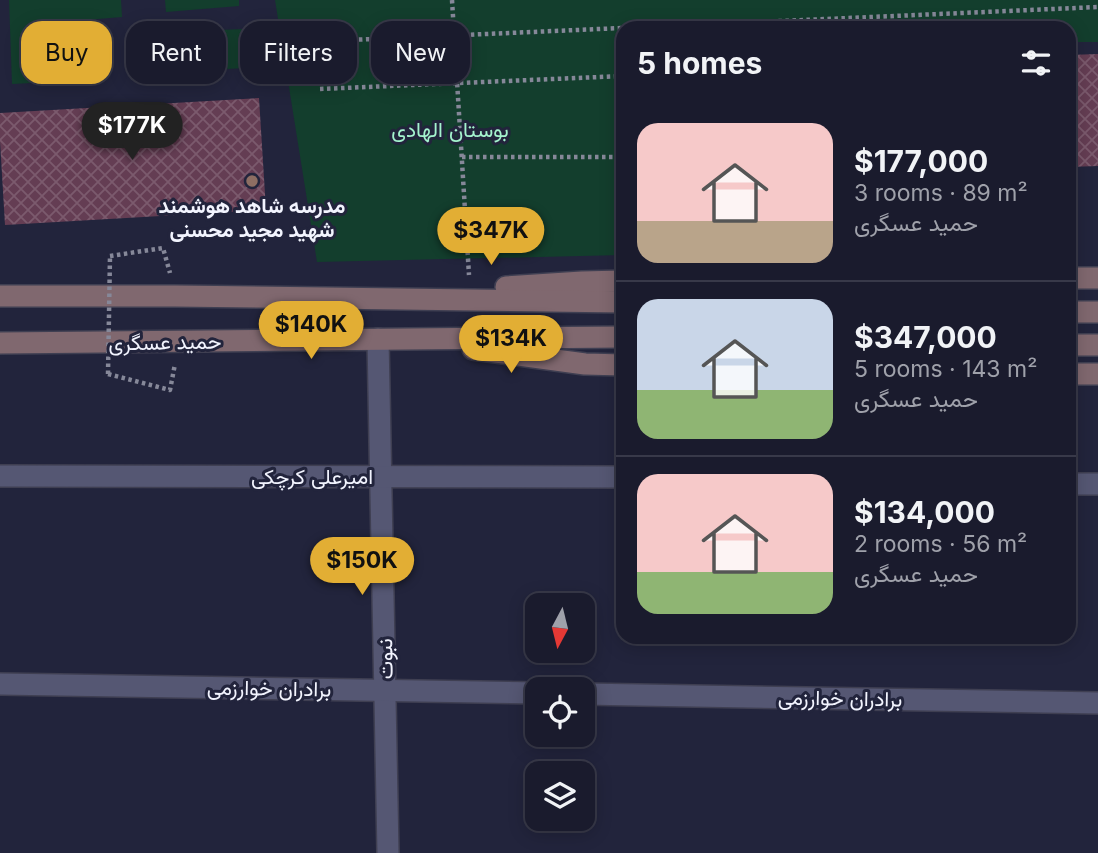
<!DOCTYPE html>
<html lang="en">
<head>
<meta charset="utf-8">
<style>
	:root { --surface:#1a1b2d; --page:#272839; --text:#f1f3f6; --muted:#9fa1aa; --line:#383949; --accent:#e2ae34 }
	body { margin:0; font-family:Inter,Vazirmatn,sans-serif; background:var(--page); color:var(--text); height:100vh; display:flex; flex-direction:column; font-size:26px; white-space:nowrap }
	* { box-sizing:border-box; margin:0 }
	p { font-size:23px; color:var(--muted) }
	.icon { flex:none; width:38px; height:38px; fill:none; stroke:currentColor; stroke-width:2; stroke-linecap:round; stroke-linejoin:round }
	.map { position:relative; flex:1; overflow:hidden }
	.drawer { position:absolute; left:616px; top:21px; width:460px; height:623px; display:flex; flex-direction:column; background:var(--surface); border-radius:21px; box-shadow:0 4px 18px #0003,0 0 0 2px var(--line) }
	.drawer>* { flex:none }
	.hud { position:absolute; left:21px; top:21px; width:490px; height:63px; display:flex; gap:14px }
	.needle { width:46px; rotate:187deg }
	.tools { position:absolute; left:525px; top:593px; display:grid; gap:14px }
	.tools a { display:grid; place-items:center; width:70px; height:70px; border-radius:14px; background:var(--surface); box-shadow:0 4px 18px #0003,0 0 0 2px var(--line); font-size:35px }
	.price { position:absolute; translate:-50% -60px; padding:0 16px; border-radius:24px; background:var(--accent); color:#111; font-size:23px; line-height:46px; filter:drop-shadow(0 2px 4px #0008) }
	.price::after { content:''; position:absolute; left:50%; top:42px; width:21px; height:16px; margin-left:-10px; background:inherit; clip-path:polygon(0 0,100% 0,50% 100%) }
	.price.selected { background:#222; color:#fff }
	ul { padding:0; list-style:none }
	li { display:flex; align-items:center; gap:21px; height:175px; padding:0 21px }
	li+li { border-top:2px solid var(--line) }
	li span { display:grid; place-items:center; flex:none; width:196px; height:140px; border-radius:21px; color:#555 }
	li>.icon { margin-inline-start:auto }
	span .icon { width:84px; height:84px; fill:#fffc; stroke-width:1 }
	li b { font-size:30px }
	h2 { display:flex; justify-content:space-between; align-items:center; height:84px; padding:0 21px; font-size:30px }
	.chip { padding:0 24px; border-radius:21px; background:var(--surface); box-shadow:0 4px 18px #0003,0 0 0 2px var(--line); font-size:24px; line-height:63px }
	.chip.selected { background:var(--accent); color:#111 }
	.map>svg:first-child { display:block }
	.park { fill:#133e2d }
	.building { fill:url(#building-cross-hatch) }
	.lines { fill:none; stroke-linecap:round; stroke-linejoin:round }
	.minor-casing { stroke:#3f3f52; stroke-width:24 }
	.secondary-casing { stroke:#3f3f52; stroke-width:24 }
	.path { stroke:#868899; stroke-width:4.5; stroke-dasharray:3.5 3.5; stroke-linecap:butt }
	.minor { stroke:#555773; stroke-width:21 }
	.secondary { stroke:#80686f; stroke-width:21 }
	.path-bridge { stroke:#868899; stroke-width:4.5; stroke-dasharray:3.5 3.5; stroke-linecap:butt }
	.education-dot { fill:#8d6e63; stroke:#22243c; stroke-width:2.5 }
	.labels { text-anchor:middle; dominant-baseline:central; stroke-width:6; stroke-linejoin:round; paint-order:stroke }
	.park-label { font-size:21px; fill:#a4f3ce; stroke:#22243c }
	.poi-label { font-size:21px; font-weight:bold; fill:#f2f4fe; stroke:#22243c }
	.street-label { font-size:21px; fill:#f2f4fe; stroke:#22243c }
</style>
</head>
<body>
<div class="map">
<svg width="1098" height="853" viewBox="0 0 1098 853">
	<defs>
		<pattern id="building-cross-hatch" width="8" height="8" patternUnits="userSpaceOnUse" patternTransform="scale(1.75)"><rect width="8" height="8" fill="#643d53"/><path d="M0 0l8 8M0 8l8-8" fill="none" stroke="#7b5a6d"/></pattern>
	</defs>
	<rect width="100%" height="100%" fill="#22243c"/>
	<g class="park">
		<polygon points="9,0 121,0 122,17 86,20 86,40 90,40 92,80 12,84"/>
		<polygon points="165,0 239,0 239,6 166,12"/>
		<polygon points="275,0 1098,0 1098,42 1069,42 1069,28 623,28 623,255 317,262"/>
		<polygon points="243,29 245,68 151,73 149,33"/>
	</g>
	<g class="building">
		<polygon points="1098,54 1098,166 1069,167 1069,55"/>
		<polygon points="259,98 266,210 5,225 0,141 0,113"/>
	</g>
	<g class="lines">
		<g class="minor-casing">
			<g id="minor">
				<polyline points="378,339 388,853"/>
				<polyline points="0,476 623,477"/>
				<polyline points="1069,484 1098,484"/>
				<polyline points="0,684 537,693"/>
				<polyline points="583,694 1098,703"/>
			</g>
		</g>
		<g class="secondary-casing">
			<g id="secondary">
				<polyline points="1069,278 1098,278"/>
				<polyline points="506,287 582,282 623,281"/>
				<polyline points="0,296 175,296 623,302"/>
				<polyline points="1069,312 1098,312"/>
				<polyline points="0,343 623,337"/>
				<polyline points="1069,345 1098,345"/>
				<polyline points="473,349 585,364 623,365"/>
				<polyline points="1069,374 1098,374"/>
			</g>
		</g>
		<g class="path">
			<polyline points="452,0 469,275"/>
			<polyline points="282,43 1098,7"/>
			<polyline points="320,89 623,76"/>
			<polyline points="462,157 623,157"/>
			<polyline points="110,256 163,248 170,273"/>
			<polyline points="108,374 170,390 175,364"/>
		</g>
		<use href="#minor" class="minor"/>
		<use href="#secondary" class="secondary"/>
		<polyline class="path-bridge" points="108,374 110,256"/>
	</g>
	<circle class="education-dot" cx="252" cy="181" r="7"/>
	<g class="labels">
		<g class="park-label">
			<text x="450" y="129">بوستان الهادی</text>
		</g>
		<g class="poi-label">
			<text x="252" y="205">مدرسه شاهد هوشمند<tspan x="252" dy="24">شهید مجید محسنی</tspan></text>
		</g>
		<g class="street-label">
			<text transform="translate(165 342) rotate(-1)">حمید عسگری</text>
			<text x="312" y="476">امیرعلی کرچکی</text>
			<text transform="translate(385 659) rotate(-91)">نبوت</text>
			<text transform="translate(269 688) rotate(1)">برادران خوارزمی</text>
			<text transform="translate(840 698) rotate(1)">برادران خوارزمی</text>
		</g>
	</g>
</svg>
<div class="tools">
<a><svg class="needle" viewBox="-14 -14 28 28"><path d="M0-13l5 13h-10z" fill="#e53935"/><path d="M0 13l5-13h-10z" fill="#9fa1aa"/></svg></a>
<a><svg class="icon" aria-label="locate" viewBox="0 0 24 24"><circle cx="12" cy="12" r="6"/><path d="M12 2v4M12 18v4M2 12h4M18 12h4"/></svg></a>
<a><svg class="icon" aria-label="layers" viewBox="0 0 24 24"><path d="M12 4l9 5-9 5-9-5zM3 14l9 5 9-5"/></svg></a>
</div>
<b class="price selected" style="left:132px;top:162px">$177K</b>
<b class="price" style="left:491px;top:267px">$347K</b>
<b class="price" style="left:311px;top:361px">$140K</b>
<b class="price" style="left:511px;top:375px">$134K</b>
<b class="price" style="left:362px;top:597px">$150K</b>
<div class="hud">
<a class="chip selected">Buy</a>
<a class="chip">Rent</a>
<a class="chip">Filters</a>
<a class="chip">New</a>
</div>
<section class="drawer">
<h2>5 homes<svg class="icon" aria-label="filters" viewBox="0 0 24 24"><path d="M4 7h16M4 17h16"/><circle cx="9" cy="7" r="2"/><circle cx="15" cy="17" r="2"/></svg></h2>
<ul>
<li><span style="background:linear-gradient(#f6c9c9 70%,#b9a48a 0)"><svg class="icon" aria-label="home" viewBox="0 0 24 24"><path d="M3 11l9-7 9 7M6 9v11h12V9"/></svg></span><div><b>$177,000</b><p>3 rooms · 89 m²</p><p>حمید عسگری</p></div></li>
<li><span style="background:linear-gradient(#c9d6e8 65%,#8fb573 0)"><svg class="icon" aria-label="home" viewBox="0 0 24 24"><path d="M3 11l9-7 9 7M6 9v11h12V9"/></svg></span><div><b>$347,000</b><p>5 rooms · 143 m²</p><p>حمید عسگری</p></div></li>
<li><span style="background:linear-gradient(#f6c9c9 70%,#8fb573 0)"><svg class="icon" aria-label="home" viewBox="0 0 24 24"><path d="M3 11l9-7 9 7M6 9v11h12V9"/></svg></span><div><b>$134,000</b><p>2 rooms · 56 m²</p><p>حمید عسگری</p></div></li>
</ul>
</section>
</div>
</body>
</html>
